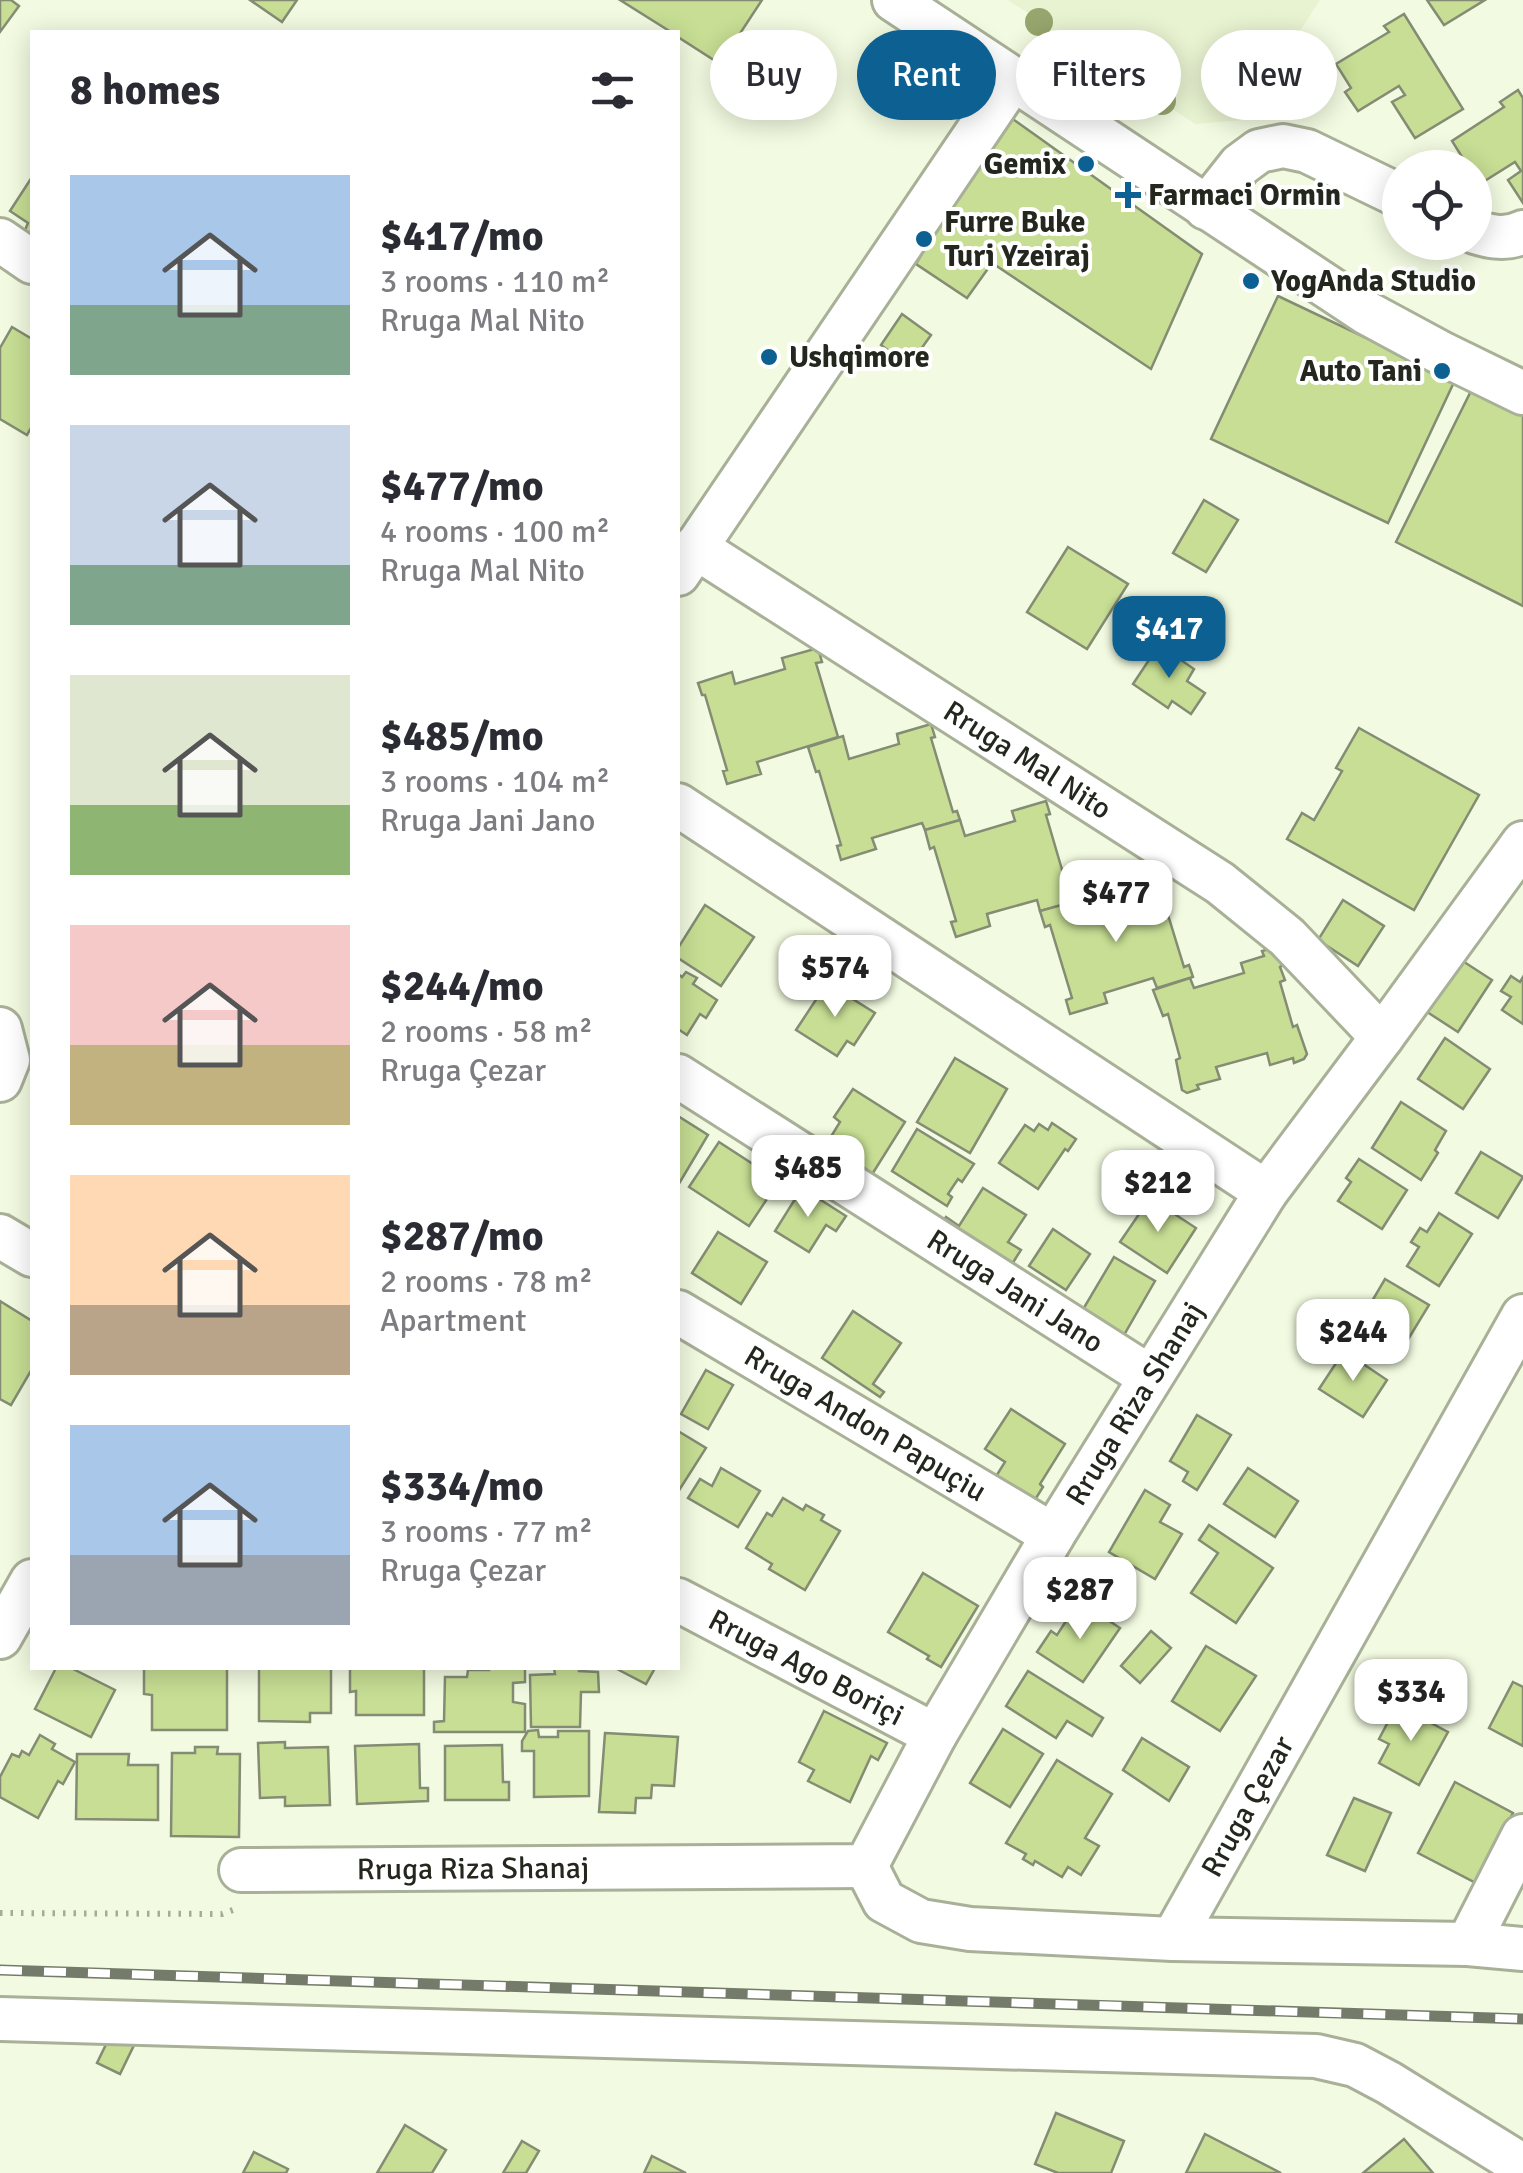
<!DOCTYPE html>
<html lang="en">
<head>
<meta charset="utf-8">
<style>
	:root { --surface:#fff; --page:#f7f7f7; --text:#2b2b33; --muted:#7c7c81; --accent:#0c6092 }
	body { margin:0; font-family:Signika,sans-serif; background:var(--page); color:var(--text); height:100vh; display:flex; flex-direction:column; font-size:38px; white-space:nowrap }
	* { box-sizing:border-box; margin:0 }
	p { font-size:32px; color:var(--muted) }
	.icon { flex:none; width:55px; height:55px; fill:none; stroke:currentColor; stroke-width:2; stroke-linecap:round; stroke-linejoin:round }
	.map { position:relative; flex:1; overflow:hidden }
	.side { position:absolute; left:30px; top:30px; width:650px; height:1640px; display:flex; flex-direction:column; background:var(--surface); border-radius:0px; box-shadow:0 5px 25px #0003 }
	.side>* { flex:none }
	.hud { position:absolute; left:710px; top:30px; width:662px; height:90px; display:flex; gap:20px }
	.controls { position:absolute; left:1382px; top:150px; display:grid; gap:20px }
	.controls a { display:grid; place-items:center; width:110px; height:110px; border-radius:50%; background:var(--surface); box-shadow:0 5px 25px #0003; font-size:50px }
	.price { position:absolute; translate:-50% -85px; padding:0 22px; border-radius:20px; background:#fff; color:#222; font-size:32px; line-height:65px; filter:drop-shadow(0 2px 5px #0008) }
	.price::after { content:''; position:absolute; left:50%; top:60px; width:30px; height:22px; margin-left:-15px; background:inherit; clip-path:polygon(0 0,100% 0,50% 100%) }
	.price.active { background:var(--accent); color:#fff }
	ul { padding:0; list-style:none }
	li { display:flex; align-items:center; gap:30px; height:250px; padding:0 40px }
	li span { display:grid; place-items:center; flex:none; width:280px; height:200px; border-radius:0px; color:#555 }
	li>.icon { margin-inline-start:auto }
	span .icon { width:120px; height:120px; fill:#fffc; stroke-width:1 }
	li b { font-size:42px }
	h2 { display:flex; justify-content:space-between; align-items:center; height:120px; padding:0 40px; font-size:42px }
	.chip { padding:0 35px; border-radius:45px; background:var(--surface); box-shadow:0 5px 25px #0003; font-size:35px; line-height:90px }
	.chip.active { background:var(--accent); color:#fff }
	.map>svg:first-child { display:block }
	.built { fill:#e8f3d1 }
	.building { fill:#c7de94; stroke:#848c74; stroke-width:2.5 }
	.lines { fill:none; stroke-linecap:round; stroke-linejoin:round }
	.minor-casing { stroke:#a8b097; stroke-width:48 }
	.path { stroke:#a4ab97; stroke-width:6; stroke-dasharray:2.5 8; stroke-linecap:butt }
	.minor { stroke:#fff; stroke-width:42 }
	.rail-casing { stroke:#757b6b; stroke-width:11 }
	.rail { stroke:#fff; stroke-width:8; stroke-dasharray:22; stroke-linecap:butt }
	.tree { fill:#97a66e }
	.poi-dot { fill:#0c6092; stroke:#fff; stroke-width:4 }
	.labels { text-anchor:middle; dominant-baseline:central; stroke-width:8; stroke-linejoin:round; paint-order:stroke }
	.poi-label { font-size:30px; font-weight:bold; fill:#23271d; stroke:#fff; text-anchor:start }
	.street-label { font-size:30px; fill:#23271d; stroke:#fff }
</style>
</head>
<body>
<div class="map">
<svg width="1523" height="2173" viewBox="0 0 1523 2173">
	<rect width="100%" height="100%" fill="#f2fbe1"/>
	<polygon class="built" points="1008,0 1320,0 1243,120 1195,124"/>
	<g class="building">
		<polygon points="0,0 11,0 19,6 0,32"/>
		<polygon points="250,0 297,0 282,22"/>
		<polygon points="620,0 762,0 720,64 678,37 678,32 671,32"/>
		<polygon points="1427,0 1485,0 1444,25"/>
		<polygon points="1404,14 1463,109 1415,138 1392,102 1405,95 1399,86 1358,111 1345,92 1351,88 1336,64 1389,32 1384,26"/>
		<polygon points="1518,90 1523,98 1523,203 1508,180 1521,171 1515,162 1475,187 1475,168 1463,168 1467,165 1452,141 1504,107 1500,102"/>
		<polygon points="1003,112 1202,254 1151,369 992,263 967,298 916,264"/>
		<polygon points="32,177 32,235 25,230 28,223 10,211"/>
		<polygon points="1278,296 1455,380 1388,523 1211,439"/>
		<polygon points="902,314 931,335 909,366 881,345"/>
		<polygon points="12,327 32,339 32,426 27,435 0,419 0,348"/>
		<polygon points="1472,389 1523,414 1523,606 1396,542"/>
		<polygon points="1204,500 1238,520 1206,572 1173,553"/>
		<polygon points="1068,547 1128,584 1087,649 1027,612"/>
		<polygon points="1159,645 1194,669 1187,681 1205,693 1191,714 1172,701 1168,708 1133,684"/>
		<polygon points="818,648 822,662 816,663 838,737 757,762 761,774 727,784 723,771 727,770 705,695 702,695 698,683 732,672 735,684 785,669 782,658"/>
		<polygon points="931,724 935,737 931,738 953,812 957,811 960,820 925,830 922,823 872,838 876,849 841,860 837,846 841,845 819,771 816,772 808,747 843,736 849,759 899,744 897,734"/>
		<polygon points="1359,728 1479,795 1414,910 1287,839 1302,813 1314,820 1342,771 1336,768"/>
		<polygon points="1046,801 1050,814 1046,815 1068,890 1072,889 1076,901 1040,911 1037,900 987,914 990,926 956,937 951,922 956,921 934,847 930,849 925,830 960,820 965,836 1015,821 1012,811"/>
		<polygon points="1164,877 1168,890 1161,892 1184,967 1189,965 1193,977 1157,988 1153,978 1104,993 1107,1003 1070,1014 1066,1000 1072,998 1050,925 1045,927 1040,911 1076,901 1080,914 1130,900 1127,888"/>
		<polygon points="1343,900 1384,926 1358,966 1318,940"/>
		<polygon points="705,905 754,937 721,986 678,958 678,948"/>
		<polygon points="1273,948 1279,951 1283,965 1280,967 1285,980 1280,982 1293,1027 1297,1025 1307,1054 1304,1059 1294,1063 1293,1058 1270,1065 1267,1053 1216,1067 1220,1079 1197,1085 1199,1089 1187,1093 1182,1090 1176,1060 1180,1058 1168,1014 1163,1016 1153,990 1190,978 1194,988 1244,973 1241,963 1264,956 1262,951"/>
		<polygon points="1458,958 1492,980 1458,1032 1424,1010"/>
		<polygon points="686,972 697,978 693,984 717,1000 706,1018 700,1014 687,1035 678,1029 678,974 682,977"/>
		<polygon points="1511,976 1520,982 1523,977 1523,1024 1502,1010 1511,997 1501,991"/>
		<polygon points="827,983 875,1013 854,1045 847,1041 837,1056 796,1030"/>
		<polygon points="1445,1038 1490,1069 1463,1109 1418,1079"/>
		<polygon points="955,1058 1007,1089 970,1153 917,1122"/>
		<polygon points="853,1089 905,1122 871,1176 824,1148 840,1122 834,1117"/>
		<polygon points="1401,1102 1446,1131 1435,1150 1438,1153 1421,1180 1372,1148"/>
		<polygon points="678,1116 708,1135 680,1182 678,1180"/>
		<polygon points="1052,1123 1076,1139 1068,1151 1065,1149 1038,1189 999,1163 1025,1125 1034,1131 1039,1124 1048,1130"/>
		<polygon points="917,1129 974,1164 962,1182 958,1179 948,1194 952,1197 947,1206 892,1171"/>
		<polygon points="719,1142 779,1181 749,1226 689,1187"/>
		<polygon points="1481,1152 1523,1177 1498,1218 1456,1193"/>
		<polygon points="1359,1159 1407,1190 1382,1229 1338,1201 1351,1182 1346,1178"/>
		<polygon points="802,1188 846,1216 836,1231 826,1225 809,1252 775,1231"/>
		<polygon points="983,1188 1026,1215 1008,1242 1021,1250 1003,1278 935,1234 946,1217 959,1226"/>
		<polygon points="1150,1198 1196,1228 1167,1273 1120,1242"/>
		<polygon points="1439,1213 1472,1234 1439,1286 1407,1266 1419,1247 1411,1242 1420,1228 1427,1232"/>
		<polygon points="1053,1229 1090,1254 1066,1290 1029,1266"/>
		<polygon points="718,1232 767,1262 741,1304 692,1273"/>
		<polygon points="1114,1257 1155,1281 1124,1335 1082,1311"/>
		<polygon points="1385,1279 1429,1305 1398,1356 1355,1330"/>
		<polygon points="0,1301 32,1321 32,1369 11,1405 0,1399"/>
		<polygon points="853,1311 901,1343 873,1384 884,1392 880,1397 822,1358"/>
		<polygon points="1344,1351 1387,1380 1363,1417 1319,1389"/>
		<polygon points="706,1370 733,1385 708,1429 681,1414"/>
		<polygon points="1011,1409 1065,1444 1040,1484 1043,1487 1033,1503 995,1478 1005,1462 985,1449"/>
		<polygon points="1197,1415 1231,1435 1197,1490 1183,1481 1188,1472 1170,1461"/>
		<polygon points="678,1431 706,1448 678,1492"/>
		<polygon points="721,1468 760,1491 738,1527 688,1498 700,1479 712,1486"/>
		<polygon points="1248,1468 1298,1501 1275,1537 1224,1504"/>
		<polygon points="1145,1490 1170,1505 1160,1522 1182,1534 1155,1579 1109,1552"/>
		<polygon points="783,1498 803,1510 806,1505 824,1515 821,1520 840,1531 805,1590 769,1569 772,1564 746,1548 767,1513 772,1516"/>
		<polygon points="1209,1525 1273,1568 1236,1623 1191,1593 1218,1553 1199,1540"/>
		<polygon points="923,1573 978,1606 941,1667 927,1659 929,1656 888,1632"/>
		<polygon points="1079,1601 1120,1628 1083,1682 1037,1652 1051,1631 1057,1635"/>
		<polygon points="1151,1631 1171,1648 1140,1683 1121,1666"/>
		<polygon points="1206,1646 1256,1676 1220,1731 1172,1701"/>
		<polygon points="56,1668 71,1668 115,1690 91,1737 35,1709"/>
		<polygon points="144,1668 227,1668 227,1730 152,1730 152,1695 144,1694"/>
		<polygon points="259,1668 331,1668 331,1713 310,1713 310,1722 259,1721"/>
		<polygon points="350,1668 424,1668 424,1715 356,1715 356,1691 350,1692"/>
		<polygon points="489,1668 525,1668 525,1682 513,1683 513,1702 525,1704 525,1732 434,1732 434,1722 444,1721 445,1677 467,1677 468,1670 489,1670"/>
		<polygon points="554,1668 579,1668 579,1671 598,1672 599,1692 581,1692 580,1727 531,1727 530,1675 555,1674"/>
		<polygon points="615,1668 655,1668 646,1684"/>
		<polygon points="1028,1671 1103,1718 1092,1736 1067,1721 1056,1738 1006,1706"/>
		<polygon points="1513,1682 1523,1687 1523,1746 1489,1728"/>
		<polygon points="1397,1705 1448,1732 1419,1785 1379,1763 1389,1744 1379,1739"/>
		<polygon points="824,1711 887,1743 878,1760 871,1756 850,1802 808,1781 814,1770 799,1762"/>
		<polygon points="1003,1729 1043,1754 1010,1807 970,1783"/>
		<polygon points="538,1730 539,1737 558,1737 558,1731 589,1731 589,1796 534,1797 534,1751 522,1751 522,1741 528,1731"/>
		<polygon points="605,1733 678,1737 674,1786 652,1785 651,1798 636,1798 635,1813 599,1812"/>
		<polygon points="40,1735 55,1744 52,1749 75,1762 63,1784 58,1781 38,1818 0,1797 0,1777 12,1754 19,1757 22,1751 29,1755"/>
		<polygon points="1142,1738 1189,1767 1169,1801 1123,1770"/>
		<polygon points="285,1742 285,1748 328,1747 330,1805 285,1806 285,1797 260,1798 258,1743"/>
		<polygon points="419,1744 420,1788 428,1788 428,1801 357,1804 355,1746"/>
		<polygon points="502,1745 503,1782 509,1782 509,1800 445,1800 445,1746"/>
		<polygon points="195,1747 218,1747 217,1754 240,1754 239,1837 171,1836 172,1753 195,1753"/>
		<polygon points="77,1754 129,1754 128,1765 158,1765 158,1820 76,1819"/>
		<polygon points="1057,1760 1112,1794 1085,1838 1099,1846 1081,1875 1068,1867 1062,1877 1035,1861 1033,1865 1023,1859 1026,1854 1006,1843"/>
		<polygon points="1455,1782 1513,1813 1476,1883 1418,1853"/>
		<polygon points="1354,1798 1391,1813 1365,1871 1327,1855"/>
		<polygon points="114,2028 137,2039 120,2074 97,2063"/>
		<polygon points="1056,2113 1124,2141 1111,2173 1058,2173 1035,2164"/>
		<polygon points="405,2125 446,2150 432,2173 377,2173"/>
		<polygon points="1205,2134 1281,2173 1186,2173"/>
		<polygon points="1404,2139 1433,2173 1363,2173"/>
		<polygon points="522,2141 539,2151 526,2173 503,2173"/>
		<polygon points="254,2152 288,2169 286,2173 243,2173"/>
		<polygon points="652,2156 686,2173 644,2173"/>
	</g>
	<g class="lines">
		<g class="minor-casing">
			<g id="minor">
				<polyline points="894,0 1367,313 1443,354 1523,393"/>
				<polyline points="1206,208 1240,165 1259,151 1283,146 1307,151 1400,196"/>
				<path d="M1475 232C1491 237 1507 240 1523 232"/>
				<polyline points="0,240 32,262"/>
				<path id="s1" d="M695 547 1220 883 1287 937 1382 1037"/>
				<polyline points="678,574 1013,79"/>
				<polyline points="678,805 1266,1192"/>
				<polyline points="0,1029 8,1060 0,1080"/>
				<path id="s2" d="M678 1076 1150 1377"/>
				<polyline points="0,1236 32,1255"/>
				<path id="s3" d="M678 1312 1053 1535"/>
				<path id="s4" d="M678 1600 935 1735"/>
				<polyline points="0,1637 32,1581"/>
				<polyline points="866,1866 884,1901 921,1921 970,1929 1173,1939 1468,1944 1523,1949"/>
				<path id="s5" d="M241 1870 866 1866 935 1735 1053 1535 1266 1192 1382 1037 1523 843"/>
				<path id="s6" d="M1173 1939 1523 1316"/>
				<polyline points="1468,1944 1523,1836"/>
				<polyline points="0,2019 1316,2056 1355,2065 1389,2083 1523,2166"/>
			</g>
		</g>
		<polyline class="path" points="0,1913 222,1914 233,1910"/>
		<use href="#minor" class="minor"/>
		<g class="rail-casing">
			<polyline id="rail" points="0,1970 1523,2019"/>
		</g>
		<use href="#rail" class="rail"/>
	</g>
	<g class="tree">
		<circle cx="1039" cy="22" r="14"/>
		<circle cx="1083" cy="50" r="14"/>
		<circle cx="1123" cy="77" r="14"/>
		<circle cx="1162" cy="101" r="14"/>
	</g>
	<g class="poi-dot">
		<circle cx="1086" cy="164" r="10"/>
		<path d="M1123 180h10v10h10v10h-10v10h-10v-10h-10v-10h10z"/>
		<circle cx="924" cy="239" r="10"/>
		<circle cx="1251" cy="281" r="10"/>
		<circle cx="769" cy="357" r="10"/>
		<circle cx="1442" cy="371" r="10"/>
	</g>
	<g class="labels">
		<g class="poi-label">
			<text x="1066" y="164" text-anchor="end">Gemix</text>
			<text x="1148" y="195">Farmaci Ormin</text>
			<text x="944" y="222">Furre Buke<tspan x="944" dy="34">Turi Yzeiraj</tspan></text>
			<text x="1271" y="281">YogAnda Studio</text>
			<text x="789" y="357">Ushqimore</text>
			<text x="1422" y="371" text-anchor="end">Auto Tani</text>
		</g>
		<g class="street-label">
			<text stroke="none"><textPath href="#s1" startOffset="395">Rruga Mal Nito</textPath></text>
			<text stroke="none"><textPath href="#s2" startOffset="400">Rruga Jani Jano</textPath></text>
			<text stroke="none"><textPath href="#s5" startOffset="1160">Rruga Riza Shanaj</textPath></text>
			<text stroke="none"><textPath href="#s3" startOffset="218">Rruga Andon Papuçiu</textPath></text>
			<text stroke="none"><textPath href="#s4" startOffset="145">Rruga Ago Boriçi</textPath></text>
			<text stroke="none"><textPath href="#s6" startOffset="152">Rruga Çezar</textPath></text>
			<text stroke="none"><textPath href="#s5" startOffset="232">Rruga Riza Shanaj</textPath></text>
		</g>
	</g>
</svg>
<div class="controls">
<a><svg class="icon" aria-label="locate" viewBox="0 0 24 24"><circle cx="12" cy="12" r="6"/><path d="M12 2v4M12 18v4M2 12h4M18 12h4"/></svg></a>
</div>
<b class="price active" style="left:1169px;top:681px">$417</b>
<b class="price" style="left:1116px;top:945px">$477</b>
<b class="price" style="left:835px;top:1020px">$574</b>
<b class="price" style="left:808px;top:1220px">$485</b>
<b class="price" style="left:1158px;top:1235px">$212</b>
<b class="price" style="left:1353px;top:1384px">$244</b>
<b class="price" style="left:1080px;top:1642px">$287</b>
<b class="price" style="left:1411px;top:1744px">$334</b>
<div class="hud">
<a class="chip">Buy</a>
<a class="chip active">Rent</a>
<a class="chip">Filters</a>
<a class="chip">New</a>
</div>
<section class="side">
<h2>8 homes<svg class="icon" aria-label="filters" viewBox="0 0 24 24"><path d="M4 7h16M4 17h16"/><circle cx="9" cy="7" r="2"/><circle cx="15" cy="17" r="2"/></svg></h2>
<ul>
<li><span style="background:linear-gradient(#a9c7e8 65%,#7fa58c 0)"><svg class="icon" aria-label="home" viewBox="0 0 24 24"><path d="M3 11l9-7 9 7M6 9v11h12V9"/></svg></span><div><b>$417/mo</b><p>3 rooms · 110 m²</p><p>Rruga Mal Nito</p></div></li>
<li><span style="background:linear-gradient(#c9d6e8 70%,#7fa58c 0)"><svg class="icon" aria-label="home" viewBox="0 0 24 24"><path d="M3 11l9-7 9 7M6 9v11h12V9"/></svg></span><div><b>$477/mo</b><p>4 rooms · 100 m²</p><p>Rruga Mal Nito</p></div></li>
<li><span style="background:linear-gradient(#dfe7d0 65%,#8fb573 0)"><svg class="icon" aria-label="home" viewBox="0 0 24 24"><path d="M3 11l9-7 9 7M6 9v11h12V9"/></svg></span><div><b>$485/mo</b><p>3 rooms · 104 m²</p><p>Rruga Jani Jano</p></div></li>
<li><span style="background:linear-gradient(#f6c9c9 60%,#c2b280 0)"><svg class="icon" aria-label="home" viewBox="0 0 24 24"><path d="M3 11l9-7 9 7M6 9v11h12V9"/></svg></span><div><b>$244/mo</b><p>2 rooms · 58 m²</p><p>Rruga Çezar</p></div></li>
<li><span style="background:linear-gradient(#ffd9b3 65%,#b9a48a 0)"><svg class="icon" aria-label="home" viewBox="0 0 24 24"><path d="M3 11l9-7 9 7M6 9v11h12V9"/></svg></span><div><b>$287/mo</b><p>2 rooms · 78 m²</p><p>Apartment</p></div></li>
<li><span style="background:linear-gradient(#a9c7e8 65%,#9aa5b1 0)"><svg class="icon" aria-label="home" viewBox="0 0 24 24"><path d="M3 11l9-7 9 7M6 9v11h12V9"/></svg></span><div><b>$334/mo</b><p>3 rooms · 77 m²</p><p>Rruga Çezar</p></div></li>
</ul>
</section>
</div>
</body>
</html>
